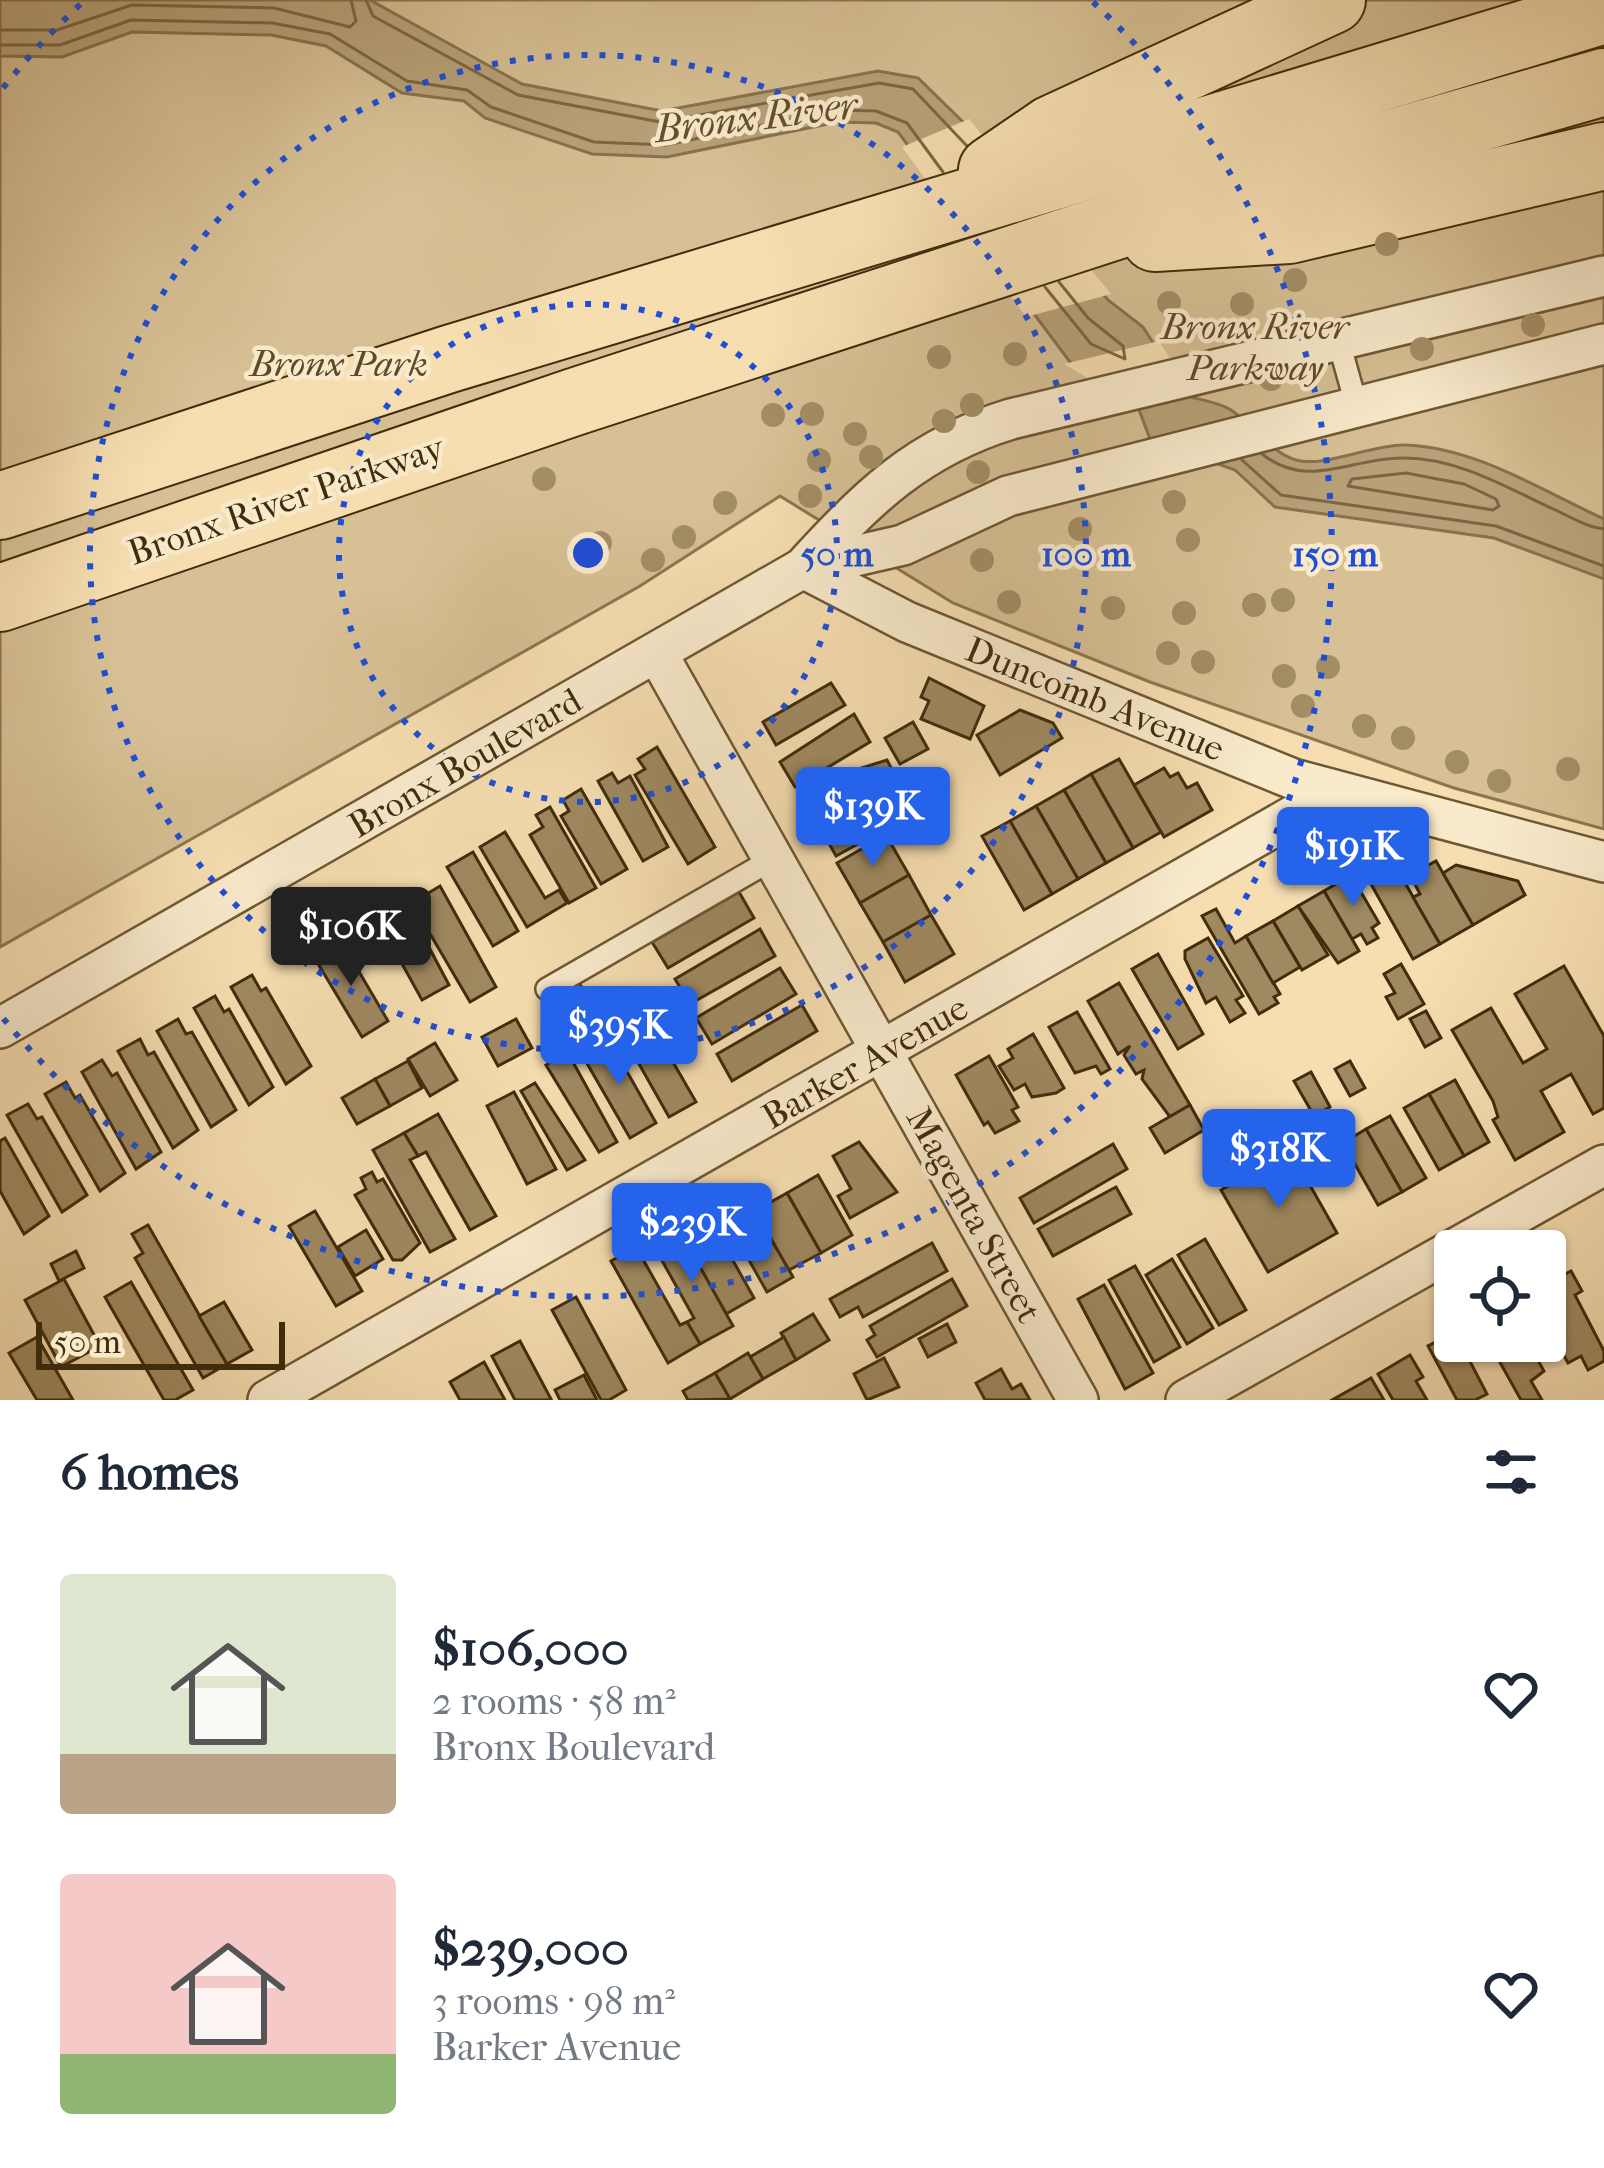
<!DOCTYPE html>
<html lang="en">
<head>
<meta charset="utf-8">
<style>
	:root { --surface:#fff; --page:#f2f2f3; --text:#1f2937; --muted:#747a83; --accent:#2563eb }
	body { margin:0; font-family:"IM FELL French Canon",serif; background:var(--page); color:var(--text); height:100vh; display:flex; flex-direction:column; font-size:45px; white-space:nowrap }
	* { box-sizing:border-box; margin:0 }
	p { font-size:39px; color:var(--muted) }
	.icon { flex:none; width:66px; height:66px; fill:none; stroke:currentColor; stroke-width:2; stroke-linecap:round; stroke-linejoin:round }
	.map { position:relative; height:1400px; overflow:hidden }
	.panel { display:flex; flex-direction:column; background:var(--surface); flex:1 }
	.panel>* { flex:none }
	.fabs { position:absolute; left:1434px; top:1230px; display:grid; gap:24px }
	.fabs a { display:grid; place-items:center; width:132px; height:132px; border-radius:12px; background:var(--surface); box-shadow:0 3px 9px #0004; font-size:60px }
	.scale { position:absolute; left:36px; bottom:30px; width:249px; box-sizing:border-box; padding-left:12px; border:6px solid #412c0b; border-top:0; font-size:33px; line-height:42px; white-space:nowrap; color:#412c0b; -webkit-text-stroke:9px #f9eacc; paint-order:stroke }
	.price { position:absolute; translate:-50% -102px; padding:0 27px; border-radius:12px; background:var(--accent); color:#fff; font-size:39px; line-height:78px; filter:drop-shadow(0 3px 6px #0008) }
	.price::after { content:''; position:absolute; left:50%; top:72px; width:36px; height:27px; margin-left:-18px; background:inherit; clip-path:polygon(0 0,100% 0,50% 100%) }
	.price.selected { background:#222; color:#fff }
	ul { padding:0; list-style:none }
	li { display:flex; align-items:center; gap:36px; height:300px; padding:0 60px }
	li span { display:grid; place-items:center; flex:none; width:336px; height:240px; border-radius:12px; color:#555 }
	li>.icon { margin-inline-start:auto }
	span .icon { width:144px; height:144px; fill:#fffc; stroke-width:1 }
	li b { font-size:51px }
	h2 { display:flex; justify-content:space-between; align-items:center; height:144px; padding:0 60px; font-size:51px }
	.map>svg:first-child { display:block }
	.green { fill:#d7c095; stroke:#8c7650; stroke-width:3 }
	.water { fill:#b8a179; stroke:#88724d; stroke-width:3 }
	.pier { fill:#f6deb1 }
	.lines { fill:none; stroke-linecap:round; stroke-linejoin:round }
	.shore { stroke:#7c6642; stroke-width:3 }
	.building { fill:#9f8961; stroke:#412c0b; stroke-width:3 }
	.lane-casing { stroke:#6e5834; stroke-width:26 }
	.street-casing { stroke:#6e5834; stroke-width:44 }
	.highway-casing { stroke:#412c0b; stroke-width:70 }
	.lane { stroke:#f9eacc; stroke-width:21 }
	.street { stroke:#f9eacc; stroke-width:39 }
	.highway { stroke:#f6deb1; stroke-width:66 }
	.tree { fill:#a38d65 }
	.ring { fill:none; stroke:#1d4ed8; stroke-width:6; stroke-dasharray:6 12 }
	.labels { text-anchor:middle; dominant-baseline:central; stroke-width:9; stroke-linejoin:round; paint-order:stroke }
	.park-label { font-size:36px; font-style:italic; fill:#5f4a27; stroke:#f9eacc }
	.street-label { font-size:36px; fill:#412c0b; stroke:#f9eacc }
	.water-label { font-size:39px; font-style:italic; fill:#654f2c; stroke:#f9eacc }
	.centre { fill:#1d4ed8; stroke:#f9eacc; stroke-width:6 }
	.ring-label { font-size:36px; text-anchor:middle; font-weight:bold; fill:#1d4ed8; stroke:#f9eacc; stroke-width:9; stroke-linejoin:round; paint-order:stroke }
</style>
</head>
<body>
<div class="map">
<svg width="1604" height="1400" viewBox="0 0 1604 1400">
	<rect width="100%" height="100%" fill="#f6deb1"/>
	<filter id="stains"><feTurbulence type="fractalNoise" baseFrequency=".00167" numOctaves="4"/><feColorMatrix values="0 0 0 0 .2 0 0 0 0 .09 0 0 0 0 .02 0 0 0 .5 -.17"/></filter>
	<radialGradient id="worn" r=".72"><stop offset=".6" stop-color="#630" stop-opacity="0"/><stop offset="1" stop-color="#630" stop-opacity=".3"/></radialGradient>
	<polygon class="green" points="0,0 1604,0 1604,829 1454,788 1347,751 1150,682 953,603 780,496 640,586 0,947"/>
	<path class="water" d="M0 0H370L522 84 662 111 878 71 918 78 963 122 1108 300 1143 327 1187 396C1201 400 1219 402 1231 410 1254 425 1269 452 1296 460 1324 468 1373 444 1405 445 1475 447 1543 491 1604 519V579L1494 538 1275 507 1235 470 1150 439 1135 399 1073 366 898 132 876 123 838 122 667 157 592 154 485 118 464 101 402 93 326 46 271 35 132 32 62 57 0 56Z"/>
	<g class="pier">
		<polygon points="969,119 1111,294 1026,317 902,147"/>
		<polygon points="1159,341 1189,389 1130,403 1064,364"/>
	</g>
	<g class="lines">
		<g class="shore">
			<polyline points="366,0 373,16 518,95 660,122 879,83 913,89 967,146"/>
			<polyline points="0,30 57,30 132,5 274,8 350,27 356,21 351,0"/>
			<polyline points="0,45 60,45 131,20 272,23 330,34 407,81 467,90 491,107 594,142 666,145 836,110 876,111 907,123 943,172"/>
			<polyline points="1045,287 1091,344 1125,359 1123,346 1088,318 1059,282"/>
			<path d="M1262 454C1309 491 1351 457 1404 458 1457 458 1506 487 1553 509 1569 516 1586 527 1604 529"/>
			<polyline points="1242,460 1281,495 1496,526 1604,566"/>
			<polygon points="1406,473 1464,484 1496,499 1499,506 1493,510 1348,486 1352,479"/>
		</g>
	</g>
	<g class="building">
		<polygon points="929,678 984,706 970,739 921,719 929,701 921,697"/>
		<polygon points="831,683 845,705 776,745 763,722"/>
		<polygon points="1020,710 1053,723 1062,738 1000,775 977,735"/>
		<polygon points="854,714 870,742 795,787 780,762"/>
		<polygon points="913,722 928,749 900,764 885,738"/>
		<polygon points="657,747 715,847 688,864 635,775 645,769 638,759"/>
		<polygon points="1119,759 1161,832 1133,848 1091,774"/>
		<polygon points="887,760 897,779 819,823 806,799 842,774"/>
		<polygon points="1164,768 1170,777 1178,773 1187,788 1197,783 1212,810 1164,837 1134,785"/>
		<polygon points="612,773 618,783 630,776 668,847 643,861 598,781"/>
		<polygon points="1091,774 1133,848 1106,863 1064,790"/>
		<polygon points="901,784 916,812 836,856 821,829"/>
		<polygon points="581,789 627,869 601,884 561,816 569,811 563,800"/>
		<polygon points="1064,790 1106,863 1078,879 1036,806"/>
		<polygon points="1036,806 1078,879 1052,894 1010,821"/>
		<polygon points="550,807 596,888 569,903 530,835 543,827 536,815"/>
		<polygon points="1010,821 1052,894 1024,910 982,836"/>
		<polygon points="505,832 545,898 559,890 567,903 527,927 480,847"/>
		<polygon points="886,835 909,875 860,903 837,863"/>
		<polygon points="473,852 518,931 493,946 447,867"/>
		<polygon points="1388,853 1440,944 1413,959 1362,868"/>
		<polygon points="1436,861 1473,925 1440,944 1413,897 1420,894 1410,875"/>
		<polygon points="1456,865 1518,881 1525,895 1473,925 1443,873"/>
		<polygon points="909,875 931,915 883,942 860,903"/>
		<polygon points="1351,875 1379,923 1372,928 1378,938 1367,944 1361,934 1352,939 1324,891"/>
		<polygon points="440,886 496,987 470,1002 412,903"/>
		<polygon points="1324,891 1359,951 1338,963 1298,906"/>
		<polygon points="739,892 754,918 668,968 652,942"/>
		<polygon points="407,906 449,985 422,1000 379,922"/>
		<polygon points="1298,906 1328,955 1302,970 1273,921"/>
		<polygon points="1216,909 1235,943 1246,936 1280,994 1274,997 1278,1003 1259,1014 1202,916"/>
		<polygon points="931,915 954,954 905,982 883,942"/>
		<polygon points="1273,921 1300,967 1273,983 1246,936"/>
		<polygon points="760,929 775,956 690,1004 675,979"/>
		<polygon points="1208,938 1243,996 1236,1000 1245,1013 1230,1022 1216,997 1206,1003 1185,959 1185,951"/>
		<polygon points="341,941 388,1021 362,1037 314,957"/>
		<polygon points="1158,954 1203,1034 1178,1049 1132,969"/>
		<polygon points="1401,964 1424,1004 1398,1019 1386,997 1395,993 1384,974"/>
		<polygon points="1564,966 1604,1036 1604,1108 1593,1114 1571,1074 1541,1091 1564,1132 1515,1160 1493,1120 1498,1117 1493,1101 1452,1030 1491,1008 1523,1063 1547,1049 1515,994"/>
		<polygon points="780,968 796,994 712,1044 696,1018"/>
		<polygon points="252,975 261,991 266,988 311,1066 286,1084 231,987"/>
		<polygon points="1119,983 1190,1105 1170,1117 1142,1079 1144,1070 1136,1074 1124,1055 1130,1046 1118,1054 1088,1001"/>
		<polygon points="581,986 588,999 565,1011 558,998"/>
		<polygon points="215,996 224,1012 229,1009 273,1087 249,1105 194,1008"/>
		<polygon points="802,1005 817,1031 732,1081 717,1054"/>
		<polygon points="1426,1011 1441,1038 1425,1047 1410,1019"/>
		<polygon points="1077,1012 1110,1069 1101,1074 1096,1066 1075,1073 1049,1027"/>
		<polygon points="647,1017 696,1102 669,1117 621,1032"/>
		<polygon points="178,1019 186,1034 192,1032 236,1110 211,1127 157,1031"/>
		<polygon points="516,1019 532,1048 498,1066 482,1037"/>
		<polygon points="1033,1034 1064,1088 1056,1093 1032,1097 1025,1084 1014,1090 999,1066 1013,1058 1008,1049"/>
		<polygon points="608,1038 656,1123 630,1138 581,1053"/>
		<polygon points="140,1039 148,1055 154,1052 198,1130 173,1148 118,1051"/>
		<polygon points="435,1043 457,1080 430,1096 408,1059"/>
		<polygon points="568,1053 617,1142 599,1152 546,1065"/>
		<polygon points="989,1056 1018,1107 1012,1110 1019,1121 995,1133 988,1122 984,1125 956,1075"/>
		<polygon points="102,1060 112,1076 117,1073 161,1152 136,1169 82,1072"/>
		<polygon points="408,1061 422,1088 390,1106 375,1079"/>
		<polygon points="1350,1061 1365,1088 1350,1096 1335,1069"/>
		<polygon points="1311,1072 1330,1107 1314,1116 1294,1081"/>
		<polygon points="375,1079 390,1106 357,1124 342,1098"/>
		<polygon points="1455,1080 1489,1142 1464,1156 1429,1094"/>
		<polygon points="66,1082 75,1098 80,1095 125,1173 100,1191 45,1094"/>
		<polygon points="535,1083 585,1160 567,1170 521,1091"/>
		<polygon points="514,1092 556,1169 527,1184 487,1106"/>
		<polygon points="1429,1094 1464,1156 1439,1170 1404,1108"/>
		<polygon points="28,1104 37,1119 42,1117 87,1195 62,1212 7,1115"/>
		<polygon points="1190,1105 1204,1130 1165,1153 1150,1128"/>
		<polygon points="438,1114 496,1216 470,1230 426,1152 418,1156 404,1133"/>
		<polygon points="1390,1116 1426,1178 1402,1192 1366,1129"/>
		<polygon points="1366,1129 1402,1192 1378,1205 1343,1143"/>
		<polygon points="404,1133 418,1156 410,1160 455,1239 430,1252 373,1150"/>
		<polygon points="5,1138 49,1216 24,1234 0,1191 0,1141"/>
		<polygon points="859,1142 897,1192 850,1218 838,1196 851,1189 833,1156"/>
		<polygon points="1113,1144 1127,1169 1034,1223 1020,1198"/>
		<polygon points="1290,1150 1337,1233 1268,1272 1221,1190"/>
		<polygon points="372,1172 377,1182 383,1179 420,1243 402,1260 393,1260 355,1195 366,1189 361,1178"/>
		<polygon points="818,1175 852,1235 821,1253 787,1193"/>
		<polygon points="741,1186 793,1277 767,1292 715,1200"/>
		<polygon points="1116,1187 1131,1214 1053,1256 1038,1229"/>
		<polygon points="787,1193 821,1253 789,1270 755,1211"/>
		<polygon points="704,1209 754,1298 726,1314 676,1224"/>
		<polygon points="315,1211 362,1291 336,1306 289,1226"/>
		<polygon points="676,1224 733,1326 700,1344 687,1322 694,1318 650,1239"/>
		<polygon points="148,1225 227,1364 203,1378 135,1258 143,1253 132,1234"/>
		<polygon points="366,1230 383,1259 355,1276 338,1247"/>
		<polygon points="1205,1239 1246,1310 1219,1325 1178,1255"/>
		<polygon points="932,1243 947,1271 863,1317 858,1307 840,1317 830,1299"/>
		<polygon points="636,1247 680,1325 687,1322 700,1344 668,1363 611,1261"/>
		<polygon points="76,1251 84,1268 59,1281 51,1264"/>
		<polygon points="1172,1259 1213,1328 1187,1344 1146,1275"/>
		<polygon points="1135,1266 1180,1347 1154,1362 1109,1280"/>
		<polygon points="1571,1271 1582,1291 1575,1295 1604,1351 1604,1361 1588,1370 1581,1356 1568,1363 1545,1321 1545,1285"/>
		<polygon points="64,1279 100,1346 61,1367 25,1300"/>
		<polygon points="952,1279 967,1306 877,1357 867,1340 875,1335 870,1326"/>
		<polygon points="131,1282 193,1390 175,1400 164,1400 105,1297"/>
		<polygon points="1104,1285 1153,1373 1125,1389 1078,1299"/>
		<polygon points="576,1297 626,1390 609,1400 601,1400 552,1310"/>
		<polygon points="224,1302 252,1350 227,1364 199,1316"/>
		<polygon points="813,1314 829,1340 796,1360 781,1333"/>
		<polygon points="947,1324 956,1342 928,1357 919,1339"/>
		<polygon points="1455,1332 1455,1341 1468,1341 1471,1347 1464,1350 1487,1394 1475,1400 1457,1400 1428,1346"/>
		<polygon points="37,1337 73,1400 37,1400 9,1353"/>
		<polygon points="784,1337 796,1360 763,1379 750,1357"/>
		<polygon points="520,1341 551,1399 549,1400 515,1400 492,1356"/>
		<polygon points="1488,1341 1527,1341 1544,1371 1531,1381 1542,1400 1521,1400"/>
		<polygon points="748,1353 763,1379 730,1399 715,1373"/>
		<polygon points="1410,1355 1423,1377 1416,1381 1427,1400 1393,1400 1378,1374"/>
		<polygon points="884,1358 899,1387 867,1400 854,1374"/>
		<polygon points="484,1362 505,1400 460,1400 450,1382"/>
		<polygon points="1001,1369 1012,1389 1021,1384 1030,1400 985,1400 976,1383"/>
		<polygon points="715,1373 730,1399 688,1400 683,1391"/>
		<polygon points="584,1375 597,1400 560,1400 555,1390"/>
		<polygon points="1371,1378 1384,1400 1332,1400"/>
	</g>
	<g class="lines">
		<g class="lane-casing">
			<g id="lane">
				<polyline points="1338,339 1356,404"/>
				<polyline points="547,989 773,859"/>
			</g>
		</g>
		<g class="street-casing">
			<g id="street">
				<polyline points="803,568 907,622 1293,779 1604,862"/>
				<polyline points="803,568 903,545 1008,496 1604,344"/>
				<polyline points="657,653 1078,1400"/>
				<path d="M0 1028 803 568C866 498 919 447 1011 419L1604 276"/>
				<polyline points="268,1400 1335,792"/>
				<polyline points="1186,1400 1604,1165"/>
			</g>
		</g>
		<g class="highway-casing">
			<g id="highway">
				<polyline points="992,170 1052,129 1332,0"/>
				<polyline points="1155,238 1289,230 1604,156"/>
				<polyline points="0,506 449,359 1604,10"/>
				<polyline points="0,598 574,402 1223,191 1604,82"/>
			</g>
		</g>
		<use href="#lane" class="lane"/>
		<use href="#street" class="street"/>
		<use href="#highway" class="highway"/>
	</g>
	<g class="tree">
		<circle cx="1387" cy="244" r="12"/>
		<circle cx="1295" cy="280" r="12"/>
		<circle cx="1169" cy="303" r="12"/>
		<circle cx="1242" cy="304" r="12"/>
		<circle cx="1533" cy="325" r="12"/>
		<circle cx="1422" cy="349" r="12"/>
		<circle cx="1015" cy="354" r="12"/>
		<circle cx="939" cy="357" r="12"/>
		<circle cx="1271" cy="379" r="12"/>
		<circle cx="972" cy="405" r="12"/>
		<circle cx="812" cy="414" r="12"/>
		<circle cx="773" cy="415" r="12"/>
		<circle cx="944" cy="421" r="12"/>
		<circle cx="855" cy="434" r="12"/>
		<circle cx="871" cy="457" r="12"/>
		<circle cx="819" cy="460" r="12"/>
		<circle cx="978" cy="472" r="12"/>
		<circle cx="544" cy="479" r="12"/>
		<circle cx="810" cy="496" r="12"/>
		<circle cx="1174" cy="502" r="12"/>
		<circle cx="725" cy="503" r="12"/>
		<circle cx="1080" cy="529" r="12"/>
		<circle cx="684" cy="537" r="12"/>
		<circle cx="1188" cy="540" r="12"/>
		<circle cx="600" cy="543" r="12"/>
		<circle cx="653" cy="560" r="12"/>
		<circle cx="982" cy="560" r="12"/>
		<circle cx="1283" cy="600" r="12"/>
		<circle cx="1009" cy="602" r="12"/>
		<circle cx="1254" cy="605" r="12"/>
		<circle cx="1113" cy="608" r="12"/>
		<circle cx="1184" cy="613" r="12"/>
		<circle cx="1168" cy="653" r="12"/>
		<circle cx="1203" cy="662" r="12"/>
		<circle cx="1328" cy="667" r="12"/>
		<circle cx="1284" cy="676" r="12"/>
		<circle cx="1303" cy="706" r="12"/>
		<circle cx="1364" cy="726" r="12"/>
		<circle cx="1403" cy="738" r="12"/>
		<circle cx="1457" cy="762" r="12"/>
		<circle cx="1568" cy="769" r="12"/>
		<circle cx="1499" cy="781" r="12"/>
	</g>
	<g class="ring">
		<circle cx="588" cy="553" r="249"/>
		<circle cx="588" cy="553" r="498"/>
		<path d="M3 88A747 747 0 0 1 83 2M1093 2A747 747 0 1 1 3 1018"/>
	</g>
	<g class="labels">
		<g class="park-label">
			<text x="1255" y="327">Bronx River<tspan x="1255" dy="41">Parkway</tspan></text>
			<text x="339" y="364">Bronx Park</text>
		</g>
		<g class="street-label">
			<text transform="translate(286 500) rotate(-19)">Bronx River Parkway</text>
			<text transform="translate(1095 699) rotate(22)">Duncomb Avenue</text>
			<text transform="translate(465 763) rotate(-30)">Bronx Boulevard</text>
			<text transform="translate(865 1062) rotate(-30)">Barker Avenue</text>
			<text transform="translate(974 1215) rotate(61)">Magenta Street</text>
		</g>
		<g class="water-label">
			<text transform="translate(756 117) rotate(-7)">Bronx River</text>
		</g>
	</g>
	<circle cx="588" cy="553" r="18" class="centre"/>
	<g class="ring-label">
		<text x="837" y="566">50 m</text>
		<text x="1086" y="566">100 m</text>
		<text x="1335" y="566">150 m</text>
	</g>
	<rect width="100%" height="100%" filter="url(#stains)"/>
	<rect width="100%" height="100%" fill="url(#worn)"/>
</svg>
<div class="fabs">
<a><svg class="icon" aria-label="locate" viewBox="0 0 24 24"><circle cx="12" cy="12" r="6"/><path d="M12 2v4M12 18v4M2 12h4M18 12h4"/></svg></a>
</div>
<div class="scale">50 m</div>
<b class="price" style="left:873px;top:869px">$139K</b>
<b class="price" style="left:1353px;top:909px">$191K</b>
<b class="price selected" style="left:351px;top:989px">$106K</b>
<b class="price" style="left:619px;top:1088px">$395K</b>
<b class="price" style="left:1279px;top:1211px">$318K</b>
<b class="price" style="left:692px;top:1285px">$239K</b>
</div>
<section class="panel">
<h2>6 homes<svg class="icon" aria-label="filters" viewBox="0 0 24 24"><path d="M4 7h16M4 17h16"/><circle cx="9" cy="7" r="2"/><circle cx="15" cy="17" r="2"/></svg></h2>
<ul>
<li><span style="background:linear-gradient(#dfe7d0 75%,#b9a48a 0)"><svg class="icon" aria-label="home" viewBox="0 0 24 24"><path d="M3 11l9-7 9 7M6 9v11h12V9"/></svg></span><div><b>$106,000</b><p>2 rooms · 58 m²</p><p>Bronx Boulevard</p></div><svg class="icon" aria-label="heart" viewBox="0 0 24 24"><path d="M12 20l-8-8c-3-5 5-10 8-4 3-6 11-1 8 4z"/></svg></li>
<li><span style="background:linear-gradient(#f6c9c9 75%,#8fb573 0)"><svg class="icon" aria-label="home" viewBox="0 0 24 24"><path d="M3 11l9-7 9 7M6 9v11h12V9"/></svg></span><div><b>$239,000</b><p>3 rooms · 98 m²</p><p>Barker Avenue</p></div><svg class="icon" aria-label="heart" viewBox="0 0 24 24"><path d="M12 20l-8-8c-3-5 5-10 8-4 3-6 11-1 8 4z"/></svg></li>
</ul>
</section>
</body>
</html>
